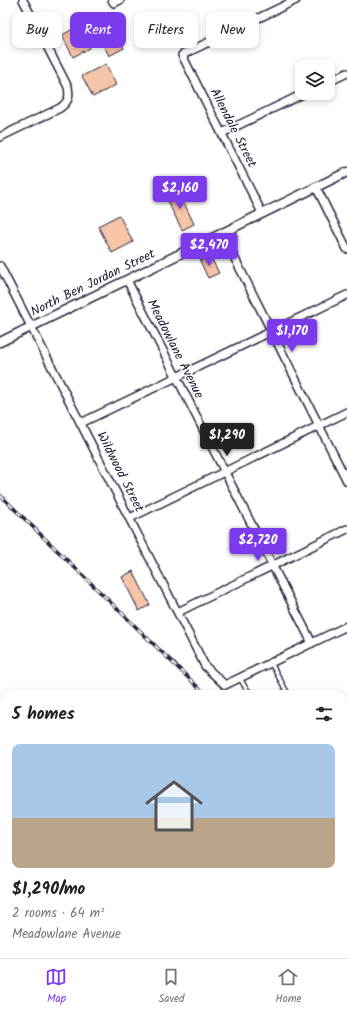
<!DOCTYPE html>
<html lang="en">
<head>
<meta charset="utf-8">
<style>
	:root { --surface:#fff; --page:#f2f2f2; --text:#222; --muted:#767676; --line:#e0e0e0; --accent:#7c3aed }
	body { margin:0; font-family:Kalam,sans-serif; background:var(--page); color:var(--text); height:100vh; display:flex; flex-direction:column; font-size:15px; white-space:nowrap }
	* { box-sizing:border-box; margin:0 }
	p { font-size:13px; color:var(--muted) }
	.icon { flex:none; width:22px; height:22px; fill:none; stroke:currentColor; stroke-width:2; stroke-linecap:round; stroke-linejoin:round }
	.map { position:relative; flex:1; overflow:hidden }
	.details { position:absolute; left:0px; top:690px; width:347px; height:268px; display:flex; flex-direction:column; background:var(--surface); border-radius:12px 12px 0 0; box-shadow:0 2px 6px #0003 }
	.details>* { flex:none }
	.hud { position:absolute; left:12px; top:12px; width:323px; height:36px; display:flex; gap:8px }
	.buttons { position:absolute; left:295px; top:60px; display:grid; gap:8px }
	.buttons a { display:grid; place-items:center; width:40px; height:40px; border-radius:8px; background:var(--surface); box-shadow:0 2px 6px #0003; font-size:20px }
	.price { position:absolute; translate:-50% -34px; padding:0 9px; border-radius:4px; background:var(--accent); color:#fff; font-size:13px; line-height:26px; filter:drop-shadow(0 1px 2px #0008) }
	.price::after { content:''; position:absolute; left:50%; top:24px; width:12px; height:9px; margin-left:-6px; background:inherit; clip-path:polygon(0 0,100% 0,50% 100%) }
	.price.on { background:#222; color:#fff }
	ul { padding:0; list-style:none }
	li { display:grid; align-content:center; gap:8px; height:212px; padding:0 12px }
	li+li { border-top:1px solid var(--line) }
	li span { display:grid; place-items:center; height:124px; border-radius:8px; color:#555 }
	li>.icon { margin-inline-start:auto }
	span .icon { width:72px; height:72px; fill:#fffc; stroke-width:1 }
	li b { font-size:17px }
	h2 { display:flex; justify-content:space-between; align-items:center; height:48px; padding:0 12px; font-size:17px }
	.chip { padding:0 14px; border-radius:8px; background:var(--surface); box-shadow:0 2px 6px #0003; font-size:14px; line-height:36px }
	.chip.on { background:var(--accent); color:#fff }
	.tab-bar { display:flex; justify-content:space-around; align-items:center; height:56px; border-top:1px solid var(--line); background:var(--surface); font-size:11px; color:var(--muted) }
	.tab-bar a { display:grid; justify-items:center; gap:2px }
	.tab-bar .on { color:var(--accent) }
	.map>svg:first-child { display:block }
	.building { fill:#f6c4a7; stroke:#22223b }
	.lines { fill:none; stroke-linecap:round; stroke-linejoin:round }
	.service-casing { stroke:#22223b; stroke-width:6 }
	.minor-casing { stroke:#22223b; stroke-width:10 }
	.tertiary-casing { stroke:#22223b; stroke-width:11 }
	.primary-casing { stroke:#22223b; stroke-width:14 }
	.service { stroke:#fff; stroke-width:3.5 }
	.minor { stroke:#fff; stroke-width:7 }
	.tertiary { stroke:#fff; stroke-width:8 }
	.primary { stroke:#f7e281; stroke-width:11 }
	.rail-casing { stroke:#22223b; stroke-width:3.5 }
	.rail { stroke:#fff; stroke-width:2; stroke-dasharray:6; stroke-linecap:butt }
	.labels { text-anchor:middle; dominant-baseline:central; stroke-width:3.5; stroke-linejoin:round; paint-order:stroke }
	.street-label { font-size:13px; fill:#22223b; stroke:#fff }
</style>
</head>
<body>
<div class="map">
<svg width="347" height="958" viewBox="0 0 347 958">
	<rect width="100%" height="100%" fill="#fff"/>
	<filter id="ink" filterUnits="userSpaceOnUse"><feTurbulence type="fractalNoise" baseFrequency=".025" numOctaves="2"/><feDisplacementMap in="SourceGraphic" scale="8" xChannelSelector="R" yChannelSelector="G"/><feConvolveMatrix kernelMatrix="1 2 1 2 8 2 1 2 1" color-interpolation-filters="sRGB"/></filter>
	<g filter="url(#ink)">
		<g class="building">
			<polygon points="110,19 124,48 109,56 95,27"/>
			<polygon points="79,26 90,48 73,57 62,35"/>
			<polygon points="106,64 116,85 93,97 82,76"/>
			<polygon points="178,190 194,224 182,230 165,196"/>
			<polygon points="119,215 133,242 112,253 98,226"/>
			<polygon points="210,256 219,273 208,278 200,261"/>
			<polygon points="133,571 150,605 139,611 122,577"/>
		</g>
		<g class="lines">
			<g class="service-casing">
				<g id="service">
					<polyline points="271,663 288,694"/>
					<polyline points="240,678 245,687 251,694"/>
					<polyline points="343,746 347,748"/>
					<polyline points="343,776 347,772"/>
					<polyline points="0,840 4,837"/>
					<polyline points="12,954 14,958"/>
					<polyline points="69,954 72,958"/>
					<polyline points="160,954 162,958"/>
					<polyline points="173,954 175,958"/>
					<polyline points="335,954 337,958"/>
					<polyline points="34,958 42,954"/>
					<polyline points="252,958 260,954"/>
				</g>
			</g>
			<g class="minor-casing">
				<g id="minor">
					<polyline points="112,0 114,3 120,0"/>
					<polyline points="328,82 347,73"/>
					<polyline points="222,133 305,93"/>
					<path d="M0 137 60 108C69 101 70 97 68 87L23 0"/>
					<polyline points="316,187 347,249"/>
					<polyline points="262,213 182,55 296,0"/>
					<polyline points="222,233 347,481"/>
					<polyline points="0,266 205,666 225,685 347,626"/>
					<polyline points="127,280 312,643"/>
					<polyline points="81,423 347,295"/>
					<polyline points="130,518 347,412"/>
					<polyline points="178,612 347,529"/>
					<polyline points="0,721 4,729"/>
					<polyline points="0,950 4,948"/>
				</g>
			</g>
			<g class="tertiary-casing">
				<polyline id="tertiary" points="0,342 347,172"/>
			</g>
			<g class="primary-casing">
				<g id="primary">
					<polyline points="0,816 4,821"/>
					<polyline points="102,954 105,958"/>
				</g>
			</g>
			<use href="#service" class="service"/>
			<use href="#minor" class="minor"/>
			<use href="#tertiary" class="tertiary"/>
			<use href="#primary" class="primary"/>
			<g class="rail-casing">
				<g id="rail">
					<polyline points="0,495 205,694"/>
					<polyline points="343,828 347,832"/>
				</g>
			</g>
			<use href="#rail" class="rail"/>
		</g>
	</g>
	<g class="labels">
		<g class="street-label">
			<text transform="translate(233 128) rotate(63)">Allendale Street</text>
			<text transform="translate(93 283) rotate(-26)">North Ben Jordan Street</text>
			<text transform="translate(175 349) rotate(63)">Meadowlane Avenue</text>
			<text transform="translate(120 472) rotate(63)">Wildwood Street</text>
		</g>
	</g>
</svg>
<div class="buttons">
<a><svg class="icon" aria-label="layers" viewBox="0 0 24 24"><path d="M12 4l9 5-9 5-9-5zM3 14l9 5 9-5"/></svg></a>
</div>
<b class="price" style="left:180px;top:210px">$2,160</b>
<b class="price" style="left:209px;top:267px">$2,470</b>
<b class="price" style="left:292px;top:353px">$1,170</b>
<b class="price on" style="left:227px;top:457px">$1,290</b>
<b class="price" style="left:258px;top:562px">$2,720</b>
<div class="hud">
<a class="chip">Buy</a>
<a class="chip on">Rent</a>
<a class="chip">Filters</a>
<a class="chip">New</a>
</div>
<section class="details">
<h2>5 homes<svg class="icon" aria-label="filters" viewBox="0 0 24 24"><path d="M4 7h16M4 17h16"/><circle cx="9" cy="7" r="2"/><circle cx="15" cy="17" r="2"/></svg></h2>
<ul>
<li><span style="background:linear-gradient(#a9c7e8 60%,#b9a48a 0)"><svg class="icon" aria-label="home" viewBox="0 0 24 24"><path d="M3 11l9-7 9 7M6 9v11h12V9"/></svg></span><div><b>$1,290/mo</b><p>2 rooms · 64 m²</p><p>Meadowlane Avenue</p></div></li>
</ul>
</section>
</div>
<nav class="tab-bar">
<a class="on"><svg class="icon" aria-label="map" viewBox="0 0 24 24"><path d="M3 6l6-2 6 2 6-2v14l-6 2-6-2-6 2zM9 4v14M15 6v14"/></svg>Map</a>
<a><svg class="icon" aria-label="saved" viewBox="0 0 24 24"><path d="M7 4h10v16l-5-4-5 4z"/></svg>Saved</a>
<a><svg class="icon" aria-label="home" viewBox="0 0 24 24"><path d="M3 11l9-7 9 7M6 9v11h12V9"/></svg>Home</a>
</nav>
</body>
</html>
